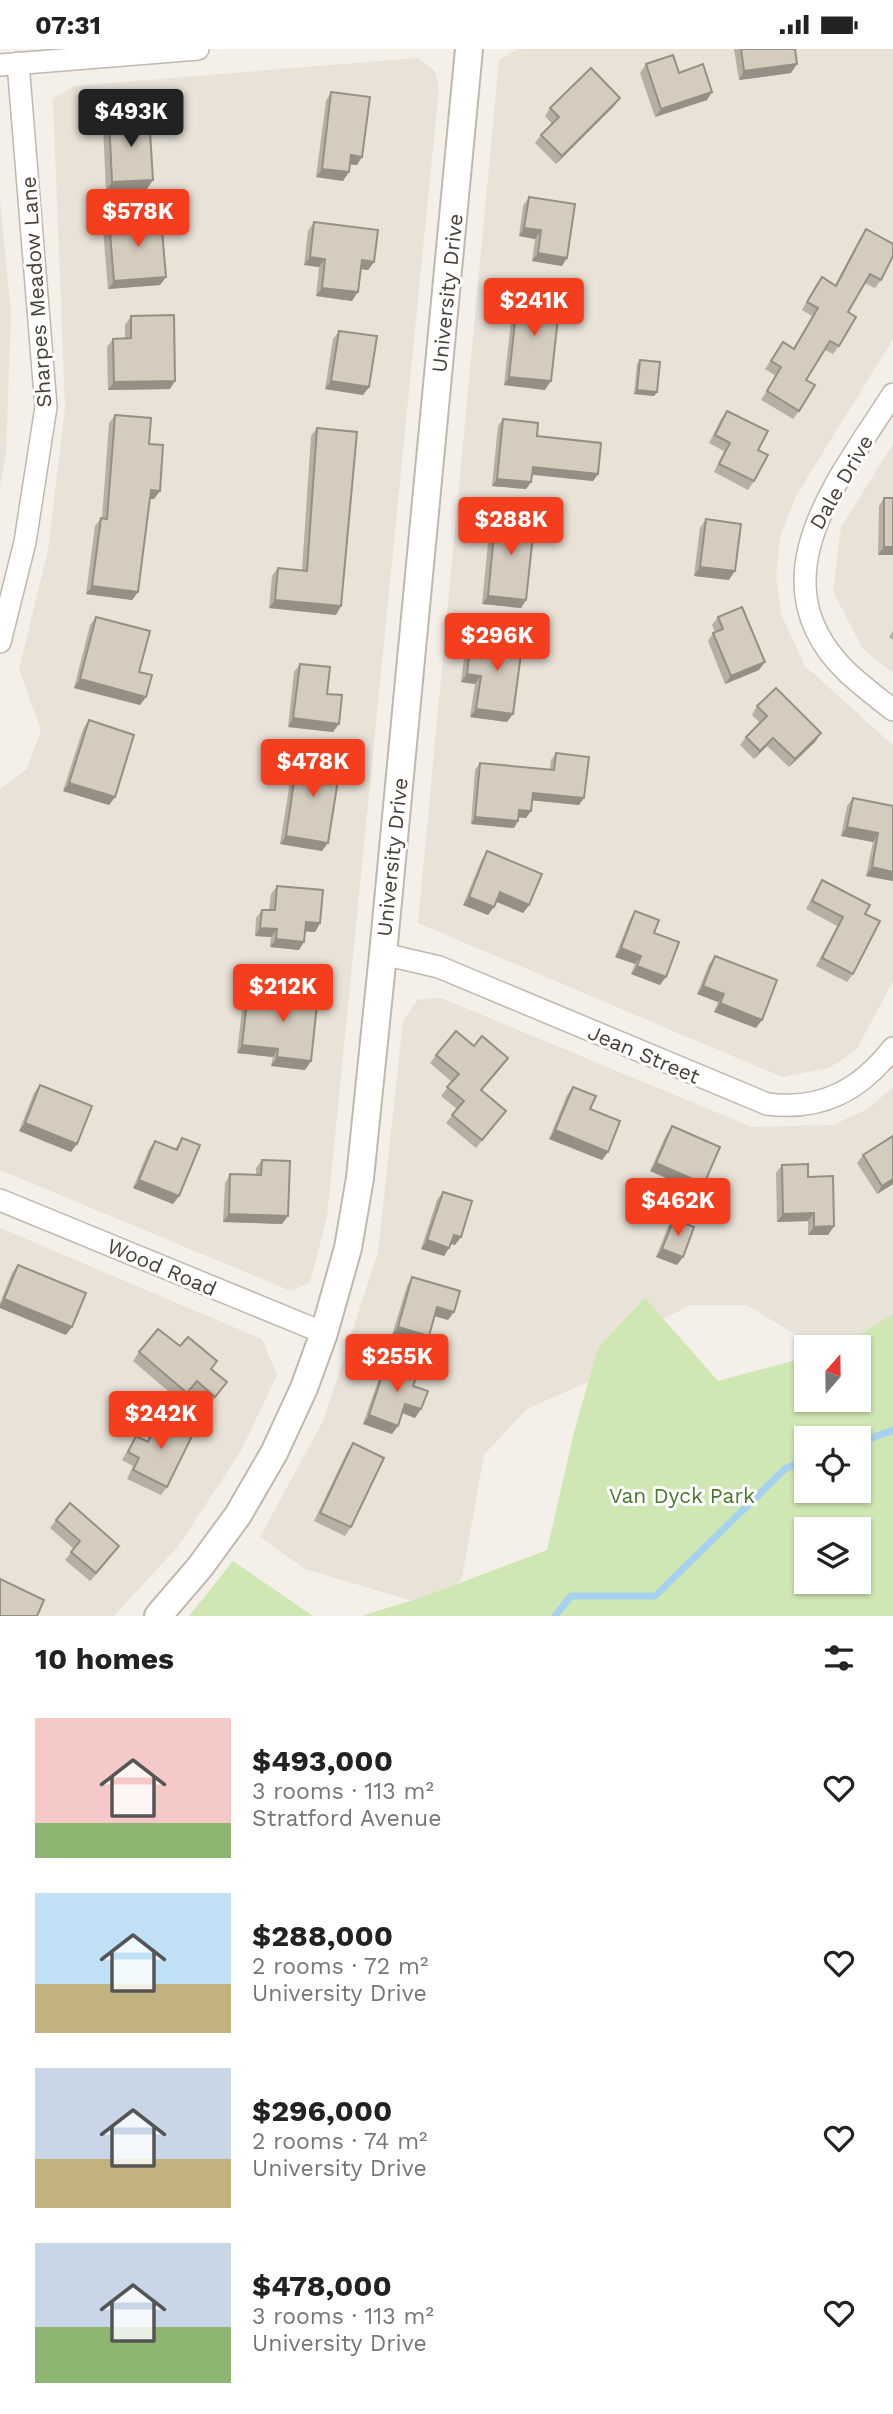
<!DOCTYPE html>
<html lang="en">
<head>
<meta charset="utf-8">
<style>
	:root { --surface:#fff; --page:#f6f6f6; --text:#222; --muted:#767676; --accent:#f53e1e }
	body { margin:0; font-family:"Work Sans",sans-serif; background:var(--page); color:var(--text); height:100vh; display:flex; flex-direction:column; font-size:26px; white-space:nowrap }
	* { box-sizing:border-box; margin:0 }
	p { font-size:23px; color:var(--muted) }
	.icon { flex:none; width:38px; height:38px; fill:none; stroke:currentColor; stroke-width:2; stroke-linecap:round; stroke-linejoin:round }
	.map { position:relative; height:1567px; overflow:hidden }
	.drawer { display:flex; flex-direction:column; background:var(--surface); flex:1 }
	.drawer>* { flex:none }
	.needle { width:46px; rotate:20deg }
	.controls { position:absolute; left:794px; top:1286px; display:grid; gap:14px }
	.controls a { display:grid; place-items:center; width:77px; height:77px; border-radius:0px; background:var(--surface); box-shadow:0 2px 5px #0004; font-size:35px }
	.price { position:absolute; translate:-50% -60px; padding:0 16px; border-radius:7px; background:var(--accent); color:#fff; font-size:23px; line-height:46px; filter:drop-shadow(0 2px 4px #0008) }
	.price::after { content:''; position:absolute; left:50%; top:42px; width:21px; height:16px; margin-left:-10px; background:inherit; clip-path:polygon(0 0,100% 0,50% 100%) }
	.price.current { background:#222; color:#fff }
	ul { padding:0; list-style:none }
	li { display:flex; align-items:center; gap:21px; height:175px; padding:0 35px }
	li span { display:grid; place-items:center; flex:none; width:196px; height:140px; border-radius:0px; color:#555 }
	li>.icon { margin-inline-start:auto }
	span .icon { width:84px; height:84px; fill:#fffc; stroke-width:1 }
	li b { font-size:30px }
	h2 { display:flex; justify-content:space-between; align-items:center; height:84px; padding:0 35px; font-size:30px }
	.status { display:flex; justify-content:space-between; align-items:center; height:49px; padding:0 35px; background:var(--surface); direction:ltr }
	.status svg { height:19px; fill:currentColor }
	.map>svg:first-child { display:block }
	.residential { fill:#e8e2d7 }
	.green { fill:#cfe7b2; fill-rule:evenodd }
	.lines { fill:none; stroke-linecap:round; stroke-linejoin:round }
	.stream { stroke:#a6d2ef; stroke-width:7 }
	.minor-casing { stroke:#bfb8ab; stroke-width:24 }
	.tertiary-casing { stroke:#bfb8ab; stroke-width:30 }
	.minor { stroke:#fff; stroke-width:21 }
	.tertiary { stroke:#fff; stroke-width:26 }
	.wall { fill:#b7afa3 }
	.shaded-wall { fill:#958f85 }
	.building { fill:#d5ccbe; stroke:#958f85; stroke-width:2 }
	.labels { text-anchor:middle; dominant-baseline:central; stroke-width:6; stroke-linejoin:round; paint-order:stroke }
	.street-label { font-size:21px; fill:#474137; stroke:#fff }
	.park-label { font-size:21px; fill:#48782b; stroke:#fff }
</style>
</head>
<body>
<div class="status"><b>07:31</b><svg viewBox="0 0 49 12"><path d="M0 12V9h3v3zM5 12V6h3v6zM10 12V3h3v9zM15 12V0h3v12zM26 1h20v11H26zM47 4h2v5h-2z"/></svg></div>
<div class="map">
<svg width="893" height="1567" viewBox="0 0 893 1567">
	<rect width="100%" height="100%" fill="#f4f0e9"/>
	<g class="residential">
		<polygon points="518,0 893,0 893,290 796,447 780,489 776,527 781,565 805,617 893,696 893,933 856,1001 829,1019 782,1028 418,874 499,11"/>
		<polygon points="418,9 435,22 439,39 327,1168 310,1233 291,1242 0,1121 0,740 27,720 41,681 19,620 48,502 65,358 53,51 73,37"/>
		<polygon points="0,151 11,264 6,405 0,437"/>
		<polygon points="893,395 893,624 863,600 833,543 841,478"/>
		<polygon points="441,949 752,1078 833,1076 868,1060 893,1038 893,1347 859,1298 815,1298 747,1256 690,1256 654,1275 595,1330 527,1360 484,1406 462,1529 436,1559 305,1520 260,1488 324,1370 378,1203 403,972 418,950"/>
		<polygon points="0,1179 262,1290 277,1326 241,1402 179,1496 114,1567 0,1567"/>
	</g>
	<g class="green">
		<path d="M645 1249 718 1332 807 1308V1351H859V1298H841L893 1265V1567H361L420 1549 547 1501 574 1383 598 1299ZM807 1390H859V1442H807ZM859 1480V1533H807V1480Z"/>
		<polygon points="233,1512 313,1567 189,1567"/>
	</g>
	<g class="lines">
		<g class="stream">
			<polyline points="859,1394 893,1381"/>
			<polyline points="555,1567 571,1547 655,1547 786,1419 807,1412"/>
		</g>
		<g class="minor-casing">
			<g id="minor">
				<polyline points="0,16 198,0"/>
				<path d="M893 345C839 430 752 532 848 624 862 637 878 649 893 661"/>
				<polyline points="0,593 25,493 46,358 18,14"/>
				<path d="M383 905 439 918 767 1055C822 1062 860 1041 893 999"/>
				<polyline points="0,1151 324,1284"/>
			</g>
		</g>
		<g class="tertiary-casing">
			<polyline id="tertiary" points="158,1567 200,1518 238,1466 274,1404 304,1339 324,1284 348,1199 360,1129 383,905 469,0"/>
		</g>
		<use href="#minor" class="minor"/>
		<use href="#tertiary" class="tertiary"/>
	</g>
	<g class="wall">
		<polygon points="734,0 795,0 791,24 739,31"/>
		<polygon points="646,15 679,24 707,51 655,68 640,24"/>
		<polygon points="331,43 357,116 350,115 343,132 316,128 326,52"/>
		<polygon points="620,49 614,57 556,115 535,94 541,86 552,75 545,67 550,59"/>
		<polygon points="109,69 147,140 106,142 103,77"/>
		<polygon points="529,148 562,217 532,212 535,190 519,187 523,157"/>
		<polygon points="109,173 166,228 160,236 108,240 103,181"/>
		<polygon points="314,173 374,213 368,221 361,220 352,252 316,247 319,218 304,216 308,182"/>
		<polygon points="866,180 881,231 875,239 865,234 848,263 839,297 833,305 825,301 806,331 799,362 793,370 761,351 776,327 765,320 783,293 793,300 812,267 802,261 816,236 822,228 835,236 860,189"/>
		<polygon points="518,246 545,341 504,336 513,255"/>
		<polygon points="131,267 170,340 108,341 107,298 113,290 125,290 125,276"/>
		<polygon points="339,282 369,338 363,346 325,340 333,290"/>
		<polygon points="640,311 657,343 654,347 634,345 637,315"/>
		<polygon points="727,362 758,401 754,432 748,441 714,423 724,402 709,394 721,370"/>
		<polygon points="115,366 149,395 160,442 154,450 150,450 138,543 132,551 86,545 95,477 101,469 102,469 109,374"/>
		<polygon points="503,370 537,387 598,425 593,432 532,426 531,433 526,440 492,437 498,377"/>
		<polygon points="317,379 336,566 269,559 272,527 278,519 302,521 311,387"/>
		<polygon points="884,449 893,506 878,506 879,457"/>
		<polygon points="496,465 526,551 521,559 482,555 490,473"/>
		<polygon points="706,470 729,531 694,527 700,479"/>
		<polygon points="96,568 139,623 146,648 140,656 74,639 90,576"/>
		<polygon points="718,568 759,621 725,635 708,592 713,584 715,583 712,576"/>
		<polygon points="893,582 893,591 889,588"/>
		<polygon points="484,585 507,673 470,668 475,635 461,633 464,609 470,601 477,602 478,593"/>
		<polygon points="300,615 327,645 333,683 288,678 294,623"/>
		<polygon points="757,657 821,684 815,693 789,718 767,697 754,710 740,696 746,688 760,674 752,666"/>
		<polygon points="89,671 115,748 109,756 63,742 83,680"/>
		<polygon points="556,704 579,756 532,751 531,762 526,769 519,768 518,772 514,779 471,775 475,721 480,714 550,721 551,711"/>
		<polygon points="298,706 322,802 280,795 293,714"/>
		<polygon points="853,749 893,757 893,832 866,827 873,793 841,787 847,757"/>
		<polygon points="487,802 529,856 523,864 496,852 488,866 463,856 482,810"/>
		<polygon points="822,831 865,865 853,925 847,933 816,917 837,877 806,860 817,839"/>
		<polygon points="277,837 320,874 315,883 305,882 299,901 270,898 271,888 255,887 256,869 262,861 269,861 271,845"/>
		<polygon points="635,862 660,936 631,925 635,915 615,908 630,870"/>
		<polygon points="715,907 756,979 714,963 718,953 697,945 709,915"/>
		<polygon points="269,940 311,1012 305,1021 271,1017 273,1008 237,1004 242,961 247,953 262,954 263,949"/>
		<polygon points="474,997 502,1018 481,1042 506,1062 476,1099 446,1074 457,1060 441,1047 452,1033 430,1014 436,1006"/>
		<polygon points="40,1036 71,1103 19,1082 34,1044"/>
		<polygon points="573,1038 590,1060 608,1103 602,1111 549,1090 567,1046"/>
		<polygon points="672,1077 699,1143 650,1122 666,1086"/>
		<polygon points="182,1089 179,1147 173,1155 133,1139 149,1100 155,1092 175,1100"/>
		<polygon points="863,1106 893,1135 877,1145 857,1114"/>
		<polygon points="262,1111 282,1175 223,1173 225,1134 230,1125 256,1126 256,1119"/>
		<polygon points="782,1116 808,1128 834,1177 828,1186 808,1186 808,1172 777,1173 776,1124"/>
		<polygon points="443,1143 455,1196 451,1195 444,1207 421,1200 437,1151"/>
		<polygon points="674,1170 683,1208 677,1216 656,1208 668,1178"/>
		<polygon points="18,1216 66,1286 0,1259 0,1254 12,1224"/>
		<polygon points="412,1228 448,1271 434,1267 423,1295 392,1286 407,1237"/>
		<polygon points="180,1297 217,1312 212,1320 227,1333 209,1356 191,1341 181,1353 133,1312 139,1303"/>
		<polygon points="387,1312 413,1337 415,1369 402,1364 392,1385 363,1375 382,1321"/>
		<polygon points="161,1367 167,1438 161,1446 127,1430 133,1417 122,1411 131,1395 136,1387 147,1392 155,1375"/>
		<polygon points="353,1394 351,1478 345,1487 314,1472 347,1403"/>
		<polygon points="56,1471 119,1497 90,1532 65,1511 74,1500 50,1479"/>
	</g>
	<g class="shaded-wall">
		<polygon points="797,15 791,24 739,31 744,22"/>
		<polygon points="712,43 707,51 655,68 661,60"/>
		<polygon points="620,49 614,57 556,115 562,107"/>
		<polygon points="351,106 362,108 357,116 345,115"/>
		<polygon points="322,120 349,123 343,132 316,128"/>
		<polygon points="153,131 147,140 106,142 112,133"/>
		<polygon points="524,179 541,181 535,190 519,187"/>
		<polygon points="538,204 567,209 562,217 532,212"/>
		<polygon points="310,208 325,210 319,218 304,216"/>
		<polygon points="362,211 374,213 368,221 356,219"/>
		<polygon points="166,228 160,236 108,240 114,232"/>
		<polygon points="322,239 358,243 352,252 316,247"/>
		<polygon points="509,328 551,332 545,341 504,336"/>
		<polygon points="175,332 170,340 108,341 114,333"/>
		<polygon points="331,332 369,338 363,346 325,340"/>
		<polygon points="637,341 657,343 654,347 634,345"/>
		<polygon points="533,418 598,425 593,432 528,425"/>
		<polygon points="497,430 531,433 526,440 492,437"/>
		<polygon points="151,441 160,442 154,450 145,450"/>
		<polygon points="884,498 893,498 893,506 878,506"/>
		<polygon points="700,518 735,522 729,531 694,527"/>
		<polygon points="92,537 138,543 132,551 86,545"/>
		<polygon points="488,547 526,551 521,559 482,555"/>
		<polygon points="275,551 341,557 336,566 269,559"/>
		<polygon points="765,613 759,621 725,635 731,627"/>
		<polygon points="467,625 481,627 475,635 461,633"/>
		<polygon points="80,630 146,648 140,656 74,639"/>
		<polygon points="476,660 513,665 507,673 470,668"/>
		<polygon points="293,669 339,675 333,683 288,678"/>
		<polygon points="821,684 815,693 789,718 795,710"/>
		<polygon points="773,689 767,697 754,710 760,702"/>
		<polygon points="69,734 115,748 109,756 63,742"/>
		<polygon points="533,744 584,749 579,756 528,751"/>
		<polygon points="519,761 531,762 526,769 514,768"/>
		<polygon points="475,768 518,772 514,779 471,775"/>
		<polygon points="847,778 878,784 873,793 841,787"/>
		<polygon points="286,787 328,794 322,802 280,795"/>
		<polygon points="872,818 893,823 893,832 866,827"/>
		<polygon points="500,843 529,856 523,864 494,852"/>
		<polygon points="469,848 494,858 488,866 463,856"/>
		<polygon points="306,873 320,874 315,883 300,882"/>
		<polygon points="260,879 277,880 271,888 255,887"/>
		<polygon points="276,890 304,893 299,901 270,898"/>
		<polygon points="621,899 641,907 635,915 615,908"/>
		<polygon points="637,917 666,928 660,936 631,925"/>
		<polygon points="703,937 724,945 718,953 697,945"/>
		<polygon points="720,954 762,971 756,979 714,963"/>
		<polygon points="242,996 278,1000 273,1008 237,1004"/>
		<polygon points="277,1008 311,1012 305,1021 271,1017"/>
		<polygon points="25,1074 77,1095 71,1103 19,1082"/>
		<polygon points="555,1081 608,1103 602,1111 549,1090"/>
		<polygon points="656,1114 704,1135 699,1143 650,1122"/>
		<polygon points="893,1130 893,1135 877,1145 882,1137"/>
		<polygon points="139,1131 179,1147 173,1155 133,1139"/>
		<polygon points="814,1164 808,1172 777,1173 783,1165"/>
		<polygon points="229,1165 288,1167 282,1175 223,1173"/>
		<polygon points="834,1177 828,1186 808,1186 814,1178"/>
		<polygon points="454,1186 461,1188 455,1196 448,1194"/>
		<polygon points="427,1191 449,1199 444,1207 421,1200"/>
		<polygon points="662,1200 683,1208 677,1216 656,1208"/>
		<polygon points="4,1250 72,1278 66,1286 0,1259 0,1256"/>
		<polygon points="437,1258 454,1263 448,1271 431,1266"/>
		<polygon points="398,1278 429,1287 423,1295 392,1286"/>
		<polygon points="405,1355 421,1360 415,1369 400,1363"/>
		<polygon points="369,1366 398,1377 392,1385 363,1375"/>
		<polygon points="119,1497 113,1505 90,1532 96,1524"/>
	</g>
	<g class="building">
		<polygon points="741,0 795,0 797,15 744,22"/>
		<polygon points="673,6 679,24 703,15 712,43 661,60 646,15"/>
		<polygon points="591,19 620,49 562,107 541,86 559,68 550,59"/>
		<polygon points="331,43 370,48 362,108 351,106 349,123 322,120"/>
		<polygon points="149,67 153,131 112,133 109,69"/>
		<polygon points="529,148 575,155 567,209 538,204 541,181 524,179"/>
		<polygon points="161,169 166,228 114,232 109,173"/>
		<polygon points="314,173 378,181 374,213 362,211 358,243 322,239 325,210 310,208"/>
		<polygon points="866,180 893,195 893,207 881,231 870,225 848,263 856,268 839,297 830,292 806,331 815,336 799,362 767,342 781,318 771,312 783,293 794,300 818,259 807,253 822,228 836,237"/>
		<polygon points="518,246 560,251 551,332 509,328"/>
		<polygon points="174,266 175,332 114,333 113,290 131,289 131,267"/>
		<polygon points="339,282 377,287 369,338 331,332"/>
		<polygon points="640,311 660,313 657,343 637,341"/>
		<polygon points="727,362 768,382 758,401 768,406 754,432 719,415 730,394 715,386"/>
		<polygon points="115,366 151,369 149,395 163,396 160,442 151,441 138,543 92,537 101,469 107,470"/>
		<polygon points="503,370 538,374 537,387 601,394 598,425 533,418 531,433 497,430"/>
		<polygon points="317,379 357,383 341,557 275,551 278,519 307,522"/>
		<rect x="884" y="449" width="9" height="49"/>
		<polygon points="496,465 535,468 526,551 488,547"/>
		<polygon points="706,470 741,475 735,522 700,518"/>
		<polygon points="742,558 765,613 731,627 713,584 723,580 718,568"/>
		<polygon points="96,568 150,582 139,623 152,626 146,648 80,630"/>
		<polygon points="484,585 523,590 513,665 476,660 481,627 467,625 470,601 482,603"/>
		<polygon points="300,615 330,618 327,645 342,646 339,675 293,669"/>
		<polygon points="776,639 821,684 795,710 773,689 760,702 746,688 767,667 757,657"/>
		<polygon points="89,671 134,686 115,748 69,734"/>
		<polygon points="556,704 589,708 584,749 533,744 531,762 519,761 518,772 475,768 480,714 554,721"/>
		<polygon points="298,706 341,712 328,794 286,787"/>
		<polygon points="853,749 893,757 893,823 872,818 878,784 847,778"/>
		<polygon points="487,802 542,825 529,856 500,843 494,858 469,848"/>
		<polygon points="822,831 870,856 865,865 880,872 853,925 822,909 843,868 812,852"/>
		<polygon points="277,837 323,841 320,874 306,873 304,893 276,890 277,880 260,879 262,861 275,861"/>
		<polygon points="635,862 659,871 654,884 679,893 666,928 637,917 641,907 621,899"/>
		<polygon points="715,907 777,931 762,971 720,954 724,945 703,937"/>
		<polygon points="269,940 318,946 311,1012 277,1008 278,1000 242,996 247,953 267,955"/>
		<polygon points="456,982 474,997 482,987 508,1009 481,1041 506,1062 482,1091 452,1066 464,1052 447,1038 459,1025 436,1006"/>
		<polygon points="40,1036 92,1057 77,1095 25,1074"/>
		<polygon points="573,1038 596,1047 590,1060 620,1072 608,1103 555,1081"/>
		<polygon points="672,1077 720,1098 704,1135 656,1114"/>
		<polygon points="893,1087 893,1130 882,1137 863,1106"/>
		<polygon points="182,1089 200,1096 179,1147 139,1131 155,1092 177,1101"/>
		<polygon points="262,1111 290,1112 288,1167 229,1165 230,1125 261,1126"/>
		<polygon points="808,1115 808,1128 833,1127 834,1177 814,1178 814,1164 783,1165 782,1116"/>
		<polygon points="443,1143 472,1152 461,1188 454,1186 449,1199 427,1191"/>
		<polygon points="674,1170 694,1178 683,1208 662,1200"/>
		<polygon points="18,1216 86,1244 72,1278 4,1250"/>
		<polygon points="412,1228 460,1242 454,1263 437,1258 429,1287 398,1278"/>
		<polygon points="158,1280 180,1297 188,1288 217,1312 211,1320 227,1333 215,1348 197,1332 187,1344 139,1303"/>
		<polygon points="387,1312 418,1323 413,1337 428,1342 421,1360 405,1355 398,1377 369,1366"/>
		<polygon points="161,1367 194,1383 167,1438 133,1421 139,1409 128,1403 136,1387 148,1393"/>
		<polygon points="353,1394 384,1409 351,1478 320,1464"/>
		<polygon points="70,1454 119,1497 96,1524 71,1503 80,1492 56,1471"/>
		<polygon points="0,1530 44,1551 37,1567 0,1567"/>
	</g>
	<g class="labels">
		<g class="street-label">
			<text transform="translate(36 243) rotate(-94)">Sharpes Meadow Lane</text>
			<text transform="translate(447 244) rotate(-84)">University Drive</text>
			<text transform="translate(841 433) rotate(-60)">Dale Drive</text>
			<text transform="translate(392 808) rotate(-84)">University Drive</text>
			<text transform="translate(644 1005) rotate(23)">Jean Street</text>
			<text transform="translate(162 1218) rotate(23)">Wood Road</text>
		</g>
		<g class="park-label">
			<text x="682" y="1446">Van Dyck Park</text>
		</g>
	</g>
</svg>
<div class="controls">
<a><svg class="needle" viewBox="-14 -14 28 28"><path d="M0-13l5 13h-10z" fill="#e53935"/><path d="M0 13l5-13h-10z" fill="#767676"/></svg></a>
<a><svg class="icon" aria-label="locate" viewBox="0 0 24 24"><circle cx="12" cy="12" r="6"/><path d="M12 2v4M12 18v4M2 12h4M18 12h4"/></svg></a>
<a><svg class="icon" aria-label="layers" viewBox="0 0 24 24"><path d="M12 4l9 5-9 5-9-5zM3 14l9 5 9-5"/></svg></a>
</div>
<b class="price current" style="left:131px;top:100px">$493K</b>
<b class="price" style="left:138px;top:200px">$578K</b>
<b class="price" style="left:534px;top:289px">$241K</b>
<b class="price" style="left:511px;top:508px">$288K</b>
<b class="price" style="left:497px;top:624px">$296K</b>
<b class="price" style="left:313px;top:750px">$478K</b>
<b class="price" style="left:283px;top:975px">$212K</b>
<b class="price" style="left:678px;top:1189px">$462K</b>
<b class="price" style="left:397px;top:1345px">$255K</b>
<b class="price" style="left:161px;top:1402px">$242K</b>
</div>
<section class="drawer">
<h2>10 homes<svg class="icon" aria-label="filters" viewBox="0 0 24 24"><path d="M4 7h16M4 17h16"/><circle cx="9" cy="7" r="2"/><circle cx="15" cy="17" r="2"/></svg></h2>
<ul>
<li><span style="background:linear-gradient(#f6c9c9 75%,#8fb573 0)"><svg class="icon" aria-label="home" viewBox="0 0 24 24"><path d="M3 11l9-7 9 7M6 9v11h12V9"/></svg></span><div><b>$493,000</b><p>3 rooms · 113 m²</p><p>Stratford Avenue</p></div><svg class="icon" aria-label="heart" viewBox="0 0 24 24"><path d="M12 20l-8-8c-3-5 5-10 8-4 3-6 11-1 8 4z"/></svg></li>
<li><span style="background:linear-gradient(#bfe0f5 65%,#c2b280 0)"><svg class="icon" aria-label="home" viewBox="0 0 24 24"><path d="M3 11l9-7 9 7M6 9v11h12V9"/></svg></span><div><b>$288,000</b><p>2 rooms · 72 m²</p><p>University Drive</p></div><svg class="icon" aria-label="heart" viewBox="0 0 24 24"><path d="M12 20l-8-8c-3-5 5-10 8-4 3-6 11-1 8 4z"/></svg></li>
<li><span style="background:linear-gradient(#c9d6e8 65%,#c2b280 0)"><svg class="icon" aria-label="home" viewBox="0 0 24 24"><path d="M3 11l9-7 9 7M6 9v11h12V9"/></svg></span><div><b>$296,000</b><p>2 rooms · 74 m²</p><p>University Drive</p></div><svg class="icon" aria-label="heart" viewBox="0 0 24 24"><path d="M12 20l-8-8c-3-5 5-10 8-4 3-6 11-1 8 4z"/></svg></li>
<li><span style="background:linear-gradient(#c9d6e8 60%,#8fb573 0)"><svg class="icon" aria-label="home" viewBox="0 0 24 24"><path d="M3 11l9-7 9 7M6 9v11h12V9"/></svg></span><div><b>$478,000</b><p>3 rooms · 113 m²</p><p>University Drive</p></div><svg class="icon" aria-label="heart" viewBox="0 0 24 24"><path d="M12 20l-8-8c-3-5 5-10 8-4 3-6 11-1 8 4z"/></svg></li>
</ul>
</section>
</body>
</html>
